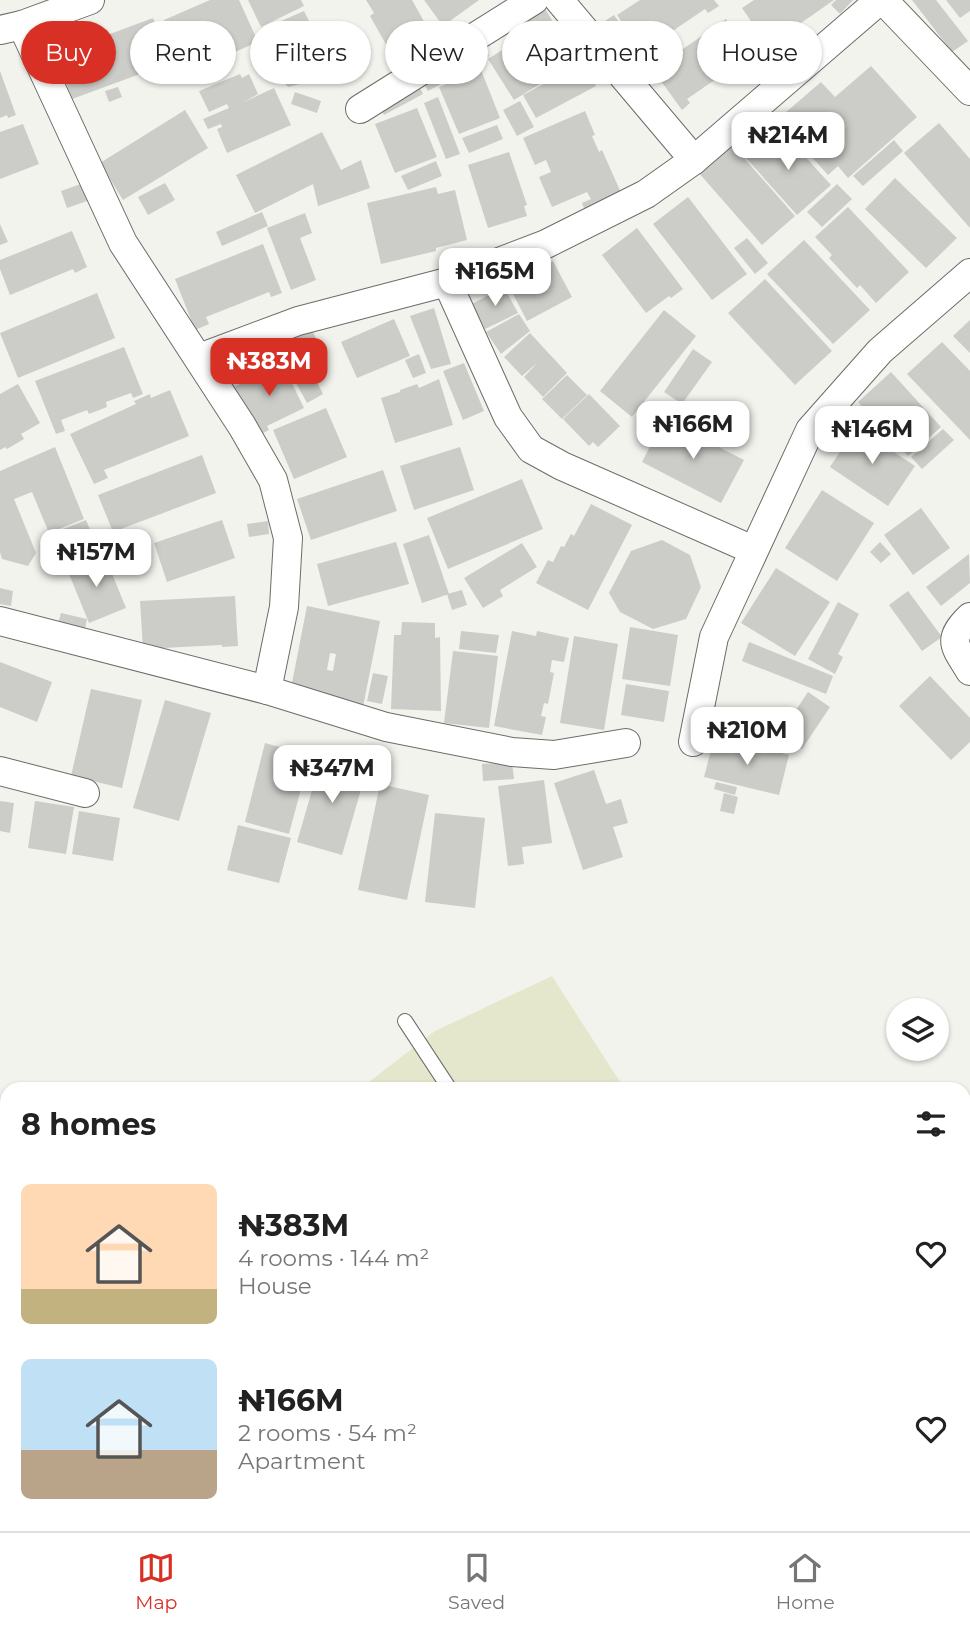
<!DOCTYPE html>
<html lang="en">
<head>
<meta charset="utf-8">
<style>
	:root { --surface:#fff; --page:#f6f6f6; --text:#222; --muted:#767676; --line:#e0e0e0; --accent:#d93025 }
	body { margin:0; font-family:Montserrat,sans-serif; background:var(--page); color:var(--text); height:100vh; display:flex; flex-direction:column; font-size:26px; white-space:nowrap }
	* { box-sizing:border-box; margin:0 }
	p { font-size:23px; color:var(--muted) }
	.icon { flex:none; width:38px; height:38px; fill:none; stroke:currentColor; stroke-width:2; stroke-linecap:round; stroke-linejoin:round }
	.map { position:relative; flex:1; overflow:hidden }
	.panel { position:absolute; left:0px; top:1082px; width:971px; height:450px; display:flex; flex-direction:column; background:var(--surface); border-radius:21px 21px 0 0; box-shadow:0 2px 5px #0004 }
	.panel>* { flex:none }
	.hud { position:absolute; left:21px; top:21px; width:929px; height:63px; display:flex; gap:14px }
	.buttons { position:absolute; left:886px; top:998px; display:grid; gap:14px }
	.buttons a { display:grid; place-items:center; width:63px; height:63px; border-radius:50%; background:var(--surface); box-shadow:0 2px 5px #0004; font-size:35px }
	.price { position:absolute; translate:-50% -60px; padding:0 16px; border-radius:14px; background:#fff; color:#222; font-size:23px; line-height:46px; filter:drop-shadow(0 2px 4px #0008) }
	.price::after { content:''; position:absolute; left:50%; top:42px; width:21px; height:16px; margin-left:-10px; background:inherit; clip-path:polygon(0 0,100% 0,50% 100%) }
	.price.on { background:var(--accent); color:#fff }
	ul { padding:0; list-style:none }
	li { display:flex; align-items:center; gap:21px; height:175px; padding:0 21px }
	li span { display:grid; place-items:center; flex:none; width:196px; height:140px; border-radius:10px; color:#555 }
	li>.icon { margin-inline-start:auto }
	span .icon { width:84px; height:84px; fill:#fffc; stroke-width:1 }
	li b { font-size:30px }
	h2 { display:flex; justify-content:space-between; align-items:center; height:84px; padding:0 21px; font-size:30px }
	.tag { padding:0 24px; border-radius:32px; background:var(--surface); box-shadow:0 2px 5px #0004; font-size:24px; line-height:63px }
	.tag.on { background:var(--accent); color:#fff }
	.dock { display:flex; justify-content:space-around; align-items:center; height:98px; border-top:2px solid var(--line); background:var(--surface); font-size:19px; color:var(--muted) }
	.dock a { display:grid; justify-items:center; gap:4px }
	.dock .on { color:var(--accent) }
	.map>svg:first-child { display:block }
	.green { fill:#e5e7cd }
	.building { fill:#ccccc8; fill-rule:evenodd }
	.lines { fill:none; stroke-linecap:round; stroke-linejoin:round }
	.service-casing { stroke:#6c6c68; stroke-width:16 }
	.minor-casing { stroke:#6c6c68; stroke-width:30 }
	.service { stroke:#fff; stroke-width:14 }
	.minor { stroke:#fff; stroke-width:28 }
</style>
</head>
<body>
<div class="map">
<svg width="970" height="1531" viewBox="0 0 970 1531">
	<rect width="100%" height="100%" fill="#f3f3ee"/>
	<polygon class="green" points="552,976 624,1088 361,1088 435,1031"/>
	<g class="building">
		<polygon points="210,0 239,0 258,42 187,73 164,20"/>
		<polygon points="248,0 301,0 304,6 261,27"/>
		<polygon points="366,0 412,0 431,34 392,55 370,16 374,13"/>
		<polygon points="424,0 479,0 443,26"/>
		<polygon points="640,0 714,0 719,6 708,13 705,9 652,45 656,50 646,57 617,15"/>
		<polygon points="754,0 834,0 768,46 742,8"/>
		<polygon points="836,0 853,0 840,14 831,5"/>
		<polygon points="912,0 936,0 968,41 952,52"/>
		<polygon points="946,0 970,0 970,11 960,18"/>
		<polygon points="544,7 556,27 547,32 569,66 514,100 488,59 523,37 515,26"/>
		<polygon points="304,11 311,25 271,42 265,28"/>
		<polygon points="614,15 638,50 620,62 596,27"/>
		<polygon points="153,18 170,63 72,99 56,54"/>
		<polygon points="726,19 754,58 744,65 742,61 687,99 690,103 682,110 653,70"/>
		<polygon points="339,35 348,72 288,87 267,63 275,50"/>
		<polygon points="483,46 489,56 464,70 458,60"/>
		<polygon points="765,54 775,67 758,81 748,68"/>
		<polygon points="451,62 458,75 428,91 421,78"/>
		<polygon points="583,63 596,86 536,118 523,95"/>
		<polygon points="871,66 917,117 848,178 838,166 828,175 778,119 821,82 835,97"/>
		<polygon points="481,70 500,118 459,134 439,87"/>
		<polygon points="0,71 16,115 8,118 7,115 0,118"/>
		<polygon points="240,74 242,78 249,74 258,94 244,102 274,88 291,125 227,153 217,129 222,127 221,124 208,129 203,119 229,108 227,104 209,112 199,91"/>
		<polygon points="416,80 423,94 384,115 377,101"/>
		<polygon points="118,87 122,97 109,102 105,91"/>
		<polygon points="295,92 321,101 317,113 291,104"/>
		<polygon points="438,97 460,154 446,159 424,103"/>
		<polygon points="520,101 534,127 517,136 503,110"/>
		<polygon points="417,108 437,157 395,173 375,124"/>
		<polygon points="185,110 208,148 123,200 100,163"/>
		<polygon points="585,111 595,135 592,136 599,152 602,150 622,195 585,211 582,203 591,199 587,192 552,207 539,177 551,172 546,160 535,165 523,138"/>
		<polygon points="939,123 970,159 970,228 904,153"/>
		<polygon points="23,124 39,164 0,179 0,132"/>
		<polygon points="497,125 503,139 469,153 462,138"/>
		<polygon points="779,128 831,185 797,215 746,158"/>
		<polygon points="322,132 341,170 361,160 370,188 318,206 313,184 255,213 236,175"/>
		<polygon points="894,140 903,151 863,186 853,176"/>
		<polygon points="731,143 795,216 762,245 698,172"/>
		<polygon points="509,152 527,205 524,206 527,216 488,228 468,165"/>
		<polygon points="436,161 442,176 408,190 401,176"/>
		<polygon points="895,178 957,238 926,268 865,209"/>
		<polygon points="165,183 175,200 148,215 138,197"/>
		<polygon points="81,184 87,201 67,208 61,191"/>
		<polygon points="837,184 852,199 822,227 807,212"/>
		<polygon points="436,187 438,194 455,190 467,240 436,248 436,251 381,264 367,203"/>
		<polygon points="688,197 747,274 712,300 653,224"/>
		<polygon points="848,207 909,272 876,303 860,285 857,288 829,258 832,255 815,237"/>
		<polygon points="262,212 268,226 222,246 216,232"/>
		<polygon points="305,213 312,233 300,238 316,280 291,290 267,228"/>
		<polygon points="0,224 8,242 0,245"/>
		<polygon points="637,228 683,289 671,298 669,296 646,313 602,255"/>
		<polygon points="72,231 87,267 75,273 73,269 10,295 0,269 0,260"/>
		<polygon points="747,238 768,263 755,274 734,248"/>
		<polygon points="804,240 870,310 833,344 767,274"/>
		<polygon points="263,244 282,293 271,297 269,292 206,317 209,324 195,330 175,279"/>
		<polygon points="553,261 572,297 527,321 508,284"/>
		<polygon points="765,279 832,351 795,385 728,313"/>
		<polygon points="504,287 518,313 485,329 472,304"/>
		<polygon points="97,293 115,338 18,378 0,333"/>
		<polygon points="434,308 451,364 431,369 410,316"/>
		<polygon points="664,310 696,336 632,417 600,391"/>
		<polygon points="519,314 530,331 501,354 486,332"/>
		<polygon points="394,319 410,356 357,378 341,342"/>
		<polygon points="970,320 970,353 953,336"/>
		<polygon points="311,327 317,341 293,351 287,337"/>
		<polygon points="530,333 567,373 543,397 524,377 537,363 522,376 504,357"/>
		<polygon points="942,342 970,371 970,440 907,374"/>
		<polygon points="124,347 143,394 133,398 131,393 106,402 107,407 89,414 87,410 61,420 65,431 56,434 35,381"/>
		<polygon points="693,349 712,362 682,404 664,392"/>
		<polygon points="419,354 426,373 413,378 405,360"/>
		<polygon points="305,359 323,394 307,403 288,368"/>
		<polygon points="282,363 304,408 267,426 269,430 258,436 234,387"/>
		<polygon points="464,363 484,411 463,420 443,371"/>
		<polygon points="891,372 941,427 908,456 858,402"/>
		<polygon points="567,375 587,395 562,419 542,399"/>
		<polygon points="439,379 453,425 395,443 381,398 400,392 400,390 417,384 419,388"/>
		<polygon points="18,384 40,423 21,434 24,439 7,449 5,447 0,450 0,394"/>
		<polygon points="170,390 189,436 104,470 108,478 94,484 70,434 136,404 134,401 150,394 151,398"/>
		<polygon points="589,394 620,426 598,447 593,442 589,446 563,419"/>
		<polygon points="326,408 347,457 294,479 273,430"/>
		<polygon points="664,419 744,460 721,503 642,462"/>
		<polygon points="856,427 915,466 888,506 830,467"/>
		<polygon points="943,429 954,440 922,469 911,457"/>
		<polygon points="55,447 84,519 49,533 32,492 14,499 36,553 28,566 2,559 0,552 0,471"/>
		<polygon points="460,447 474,490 414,510 400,466"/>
		<polygon points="202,455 216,493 113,532 98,495"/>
		<polygon points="383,470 397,511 311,540 297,499"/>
		<polygon points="522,479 543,529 448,569 427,518"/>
		<polygon points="822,490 874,523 837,581 785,548"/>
		<polygon points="591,504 632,525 588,610 536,583 548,560 553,562 561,546 564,547 571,534 574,536"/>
		<polygon points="921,508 950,548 913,575 884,535"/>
		<polygon points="86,520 100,554 65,568 51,534"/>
		<polygon points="222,520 235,558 167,582 154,543"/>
		<polygon points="268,521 269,534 249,537 247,524"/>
		<polygon points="429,535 449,594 422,603 403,544"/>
		<polygon points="662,540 690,555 701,587 686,619 653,629 620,612 609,593 631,551"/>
		<polygon points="396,542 409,584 328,606 317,564"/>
		<polygon points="880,542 891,554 881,563 870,552"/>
		<polygon points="522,543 537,567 500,590 503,596 483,608 464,578"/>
		<polygon points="104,554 126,608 89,623 67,569"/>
		<polygon points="969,554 970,583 941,606 926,587"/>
		<polygon points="776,568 830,602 795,656 741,623"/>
		<polygon points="0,588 13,591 11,606 0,604"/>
		<polygon points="462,590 467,605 452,610 447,594"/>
		<polygon points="908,591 942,637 922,651 889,605"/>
		<polygon points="235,596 238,646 222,647 222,645 143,649 140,601"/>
		<polygon points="838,602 859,614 838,654 843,657 835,674 808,659"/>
		<path d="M307 606 380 621 363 707 291 688ZM330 653 336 654 333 671 327 670Z"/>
		<polygon points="61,613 87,619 84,634 57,627"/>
		<polygon points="402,622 435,623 435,638 440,637 441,711 391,709 394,635 401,635"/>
		<polygon points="630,627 678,635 670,686 622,679"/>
		<polygon points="461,631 499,635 496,653 459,649"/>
		<polygon points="512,631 536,636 537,631 569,638 564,662 552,660 550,672 554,673 548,704 544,703 541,716 546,717 542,735 494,726"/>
		<polygon points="574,636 618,644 604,730 560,723"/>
		<polygon points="749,642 833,676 826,694 742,661"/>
		<polygon points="453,651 498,656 489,728 444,723"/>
		<polygon points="0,662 52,682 37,722 0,707"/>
		<polygon points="373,673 388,676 382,704 367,701"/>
		<polygon points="930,676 970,718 970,742 951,760 899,706"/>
		<polygon points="626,684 669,691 664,722 621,715"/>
		<polygon points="91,689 142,700 122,788 71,776"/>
		<polygon points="808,692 830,707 802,749 780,734"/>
		<polygon points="165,700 211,713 179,821 133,808"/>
		<polygon points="713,742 734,748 736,742 789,755 779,795 704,777"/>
		<polygon points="265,743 310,755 289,834 245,822"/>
		<polygon points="322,756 367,769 342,855 297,842"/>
		<polygon points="512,762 514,779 483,781 482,764"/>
		<polygon points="594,770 606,804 621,799 628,823 613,827 623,857 583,870 554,783"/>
		<polygon points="544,780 552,843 522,847 524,864 508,866 498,786"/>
		<polygon points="716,782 737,787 735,795 714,789"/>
		<polygon points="380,784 429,795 407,900 358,890"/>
		<polygon points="724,793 738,797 734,814 720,811"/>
		<polygon points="0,801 14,803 10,833 0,831"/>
		<polygon points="35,801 74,807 66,854 28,848"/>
		<polygon points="79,811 120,818 113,861 72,854"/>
		<polygon points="435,813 485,818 475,908 425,902"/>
		<polygon points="238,825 291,838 279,883 227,870"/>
		<polygon points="7,1228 7,1282 0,1275 0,1235"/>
		<polygon points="0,1285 7,1294 7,1356 0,1348"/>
		<polygon points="78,1524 119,1524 113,1531 73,1531"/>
		<polygon points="136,1524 197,1524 206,1531 145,1531"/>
		<polygon points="237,1524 342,1524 346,1531 240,1531"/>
		<polygon points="711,1524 729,1524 731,1531 713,1531"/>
	</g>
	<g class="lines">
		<g class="service-casing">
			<g id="service">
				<polyline points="405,1021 449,1088"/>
				<polyline points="697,1524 700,1531"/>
			</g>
		</g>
		<g class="minor-casing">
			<g id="minor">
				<polyline points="559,0 694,160"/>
				<polyline points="883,0 970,91"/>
				<polyline points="22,25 123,243 242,426 273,480 288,538 284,607 267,690"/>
				<polyline points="0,30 22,25 90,0"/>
				<polyline points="360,109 534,0"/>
				<polyline points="447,282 508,417 531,449 562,466 753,550"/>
				<polyline points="199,358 298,321 447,282 546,244 646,194 694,160 880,0"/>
				<path d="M970 617C946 640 955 646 970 671"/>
				<polyline points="0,621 267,690 386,727 512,752 554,755 626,743"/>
				<polyline points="693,742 714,637 810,430 880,351 970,273"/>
				<polyline points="0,771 85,793"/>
				<polyline points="0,1490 7,1479"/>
			</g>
		</g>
		<use href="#service" class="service"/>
		<use href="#minor" class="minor"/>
	</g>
</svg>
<div class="buttons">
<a><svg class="icon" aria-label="layers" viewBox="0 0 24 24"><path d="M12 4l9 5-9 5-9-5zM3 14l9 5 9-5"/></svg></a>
</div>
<b class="price" style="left:788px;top:172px">₦214M</b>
<b class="price" style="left:495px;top:308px">₦165M</b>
<b class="price on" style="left:269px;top:398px">₦383M</b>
<b class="price" style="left:693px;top:461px">₦166M</b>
<b class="price" style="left:872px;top:466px">₦146M</b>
<b class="price" style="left:96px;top:589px">₦157M</b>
<b class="price" style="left:747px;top:767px">₦210M</b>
<b class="price" style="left:332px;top:805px">₦347M</b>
<div class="hud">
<a class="tag on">Buy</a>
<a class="tag">Rent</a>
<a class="tag">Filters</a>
<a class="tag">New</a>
<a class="tag">Apartment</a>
<a class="tag">House</a>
</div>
<section class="panel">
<h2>8 homes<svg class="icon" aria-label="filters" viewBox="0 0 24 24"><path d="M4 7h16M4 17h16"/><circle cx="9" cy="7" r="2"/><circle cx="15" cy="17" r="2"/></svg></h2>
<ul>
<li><span style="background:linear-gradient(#ffd9b3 75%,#c2b280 0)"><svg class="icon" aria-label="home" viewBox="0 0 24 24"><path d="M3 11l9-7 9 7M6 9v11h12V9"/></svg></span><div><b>₦383M</b><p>4 rooms · 144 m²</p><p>House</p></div><svg class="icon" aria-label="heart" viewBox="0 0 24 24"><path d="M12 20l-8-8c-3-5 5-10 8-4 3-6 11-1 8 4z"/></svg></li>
<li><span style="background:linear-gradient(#bfe0f5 65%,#b9a48a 0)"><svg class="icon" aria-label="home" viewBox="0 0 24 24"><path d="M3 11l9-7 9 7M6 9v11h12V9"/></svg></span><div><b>₦166M</b><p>2 rooms · 54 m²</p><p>Apartment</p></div><svg class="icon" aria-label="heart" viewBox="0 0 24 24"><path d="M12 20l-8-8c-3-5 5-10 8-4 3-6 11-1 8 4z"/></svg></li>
</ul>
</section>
</div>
<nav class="dock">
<a class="on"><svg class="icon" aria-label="map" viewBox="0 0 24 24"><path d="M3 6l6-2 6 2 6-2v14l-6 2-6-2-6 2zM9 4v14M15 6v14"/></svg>Map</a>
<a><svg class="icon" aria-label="saved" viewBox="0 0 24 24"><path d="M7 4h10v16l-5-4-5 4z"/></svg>Saved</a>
<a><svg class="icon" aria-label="home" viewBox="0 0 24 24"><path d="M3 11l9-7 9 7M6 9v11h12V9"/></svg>Home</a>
</nav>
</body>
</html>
